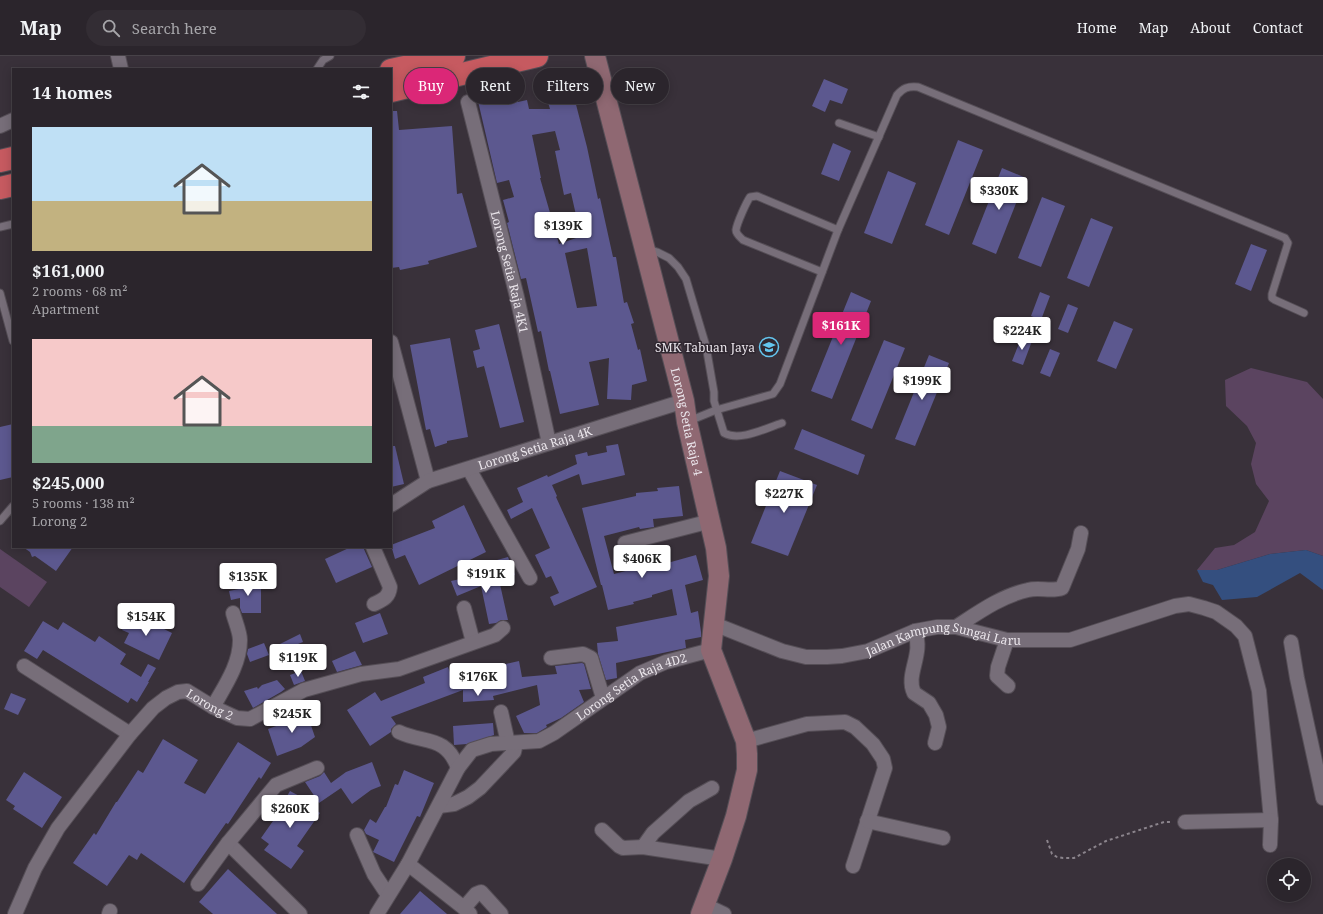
<!DOCTYPE html>
<html lang="en">
<head>
<meta charset="utf-8">
<style>
	:root { --surface:#2b252c; --page:#332d34; --text:#f1f3f6; --muted:#a6a5a9; --line:#474248; --accent:#db2777 }
	body { margin:0; font-family:"Noto Serif",serif; background:var(--page); color:var(--text); height:100vh; display:flex; flex-direction:column; font-size:15px; white-space:nowrap }
	* { box-sizing:border-box; margin:0 }
	p { font-size:13px; color:var(--muted) }
	.icon { flex:none; width:22px; height:22px; fill:none; stroke:currentColor; stroke-width:2; stroke-linecap:round; stroke-linejoin:round }
	.map { position:relative; flex:1; overflow:hidden }
	.details { position:absolute; left:12px; top:12px; width:380px; height:480px; display:flex; flex-direction:column; background:var(--surface); border-radius:0px; box-shadow:0 2px 10px #0003,0 0 0 1px var(--line) }
	.details>* { flex:none }
	.top-card { position:absolute; left:404px; top:12px; width:380px; height:36px; display:flex; gap:8px }
	.fabs { position:absolute; left:1267px; top:802px; display:grid; gap:8px }
	.fabs a { display:grid; place-items:center; width:44px; height:44px; border-radius:50%; background:var(--surface); box-shadow:0 2px 10px #0003,0 0 0 1px var(--line); font-size:20px }
	.price { position:absolute; translate:-50% -34px; padding:0 9px; border-radius:4px; background:#fff; color:#222; font-size:13px; line-height:26px; filter:drop-shadow(0 1px 2px #0008) }
	.price::after { content:''; position:absolute; left:50%; top:24px; width:12px; height:9px; margin-left:-6px; background:inherit; clip-path:polygon(0 0,100% 0,50% 100%) }
	.price.on { background:var(--accent); color:#fff }
	ul { padding:0; list-style:none }
	li { display:grid; align-content:center; gap:8px; height:212px; padding:0 20px }
	li span { display:grid; place-items:center; height:124px; border-radius:0px; color:#555 }
	li>.icon { margin-inline-start:auto }
	span .icon { width:72px; height:72px; fill:#fffc; stroke-width:1 }
	li b { font-size:17px }
	h2 { display:flex; justify-content:space-between; align-items:center; height:48px; padding:0 20px; font-size:17px }
	.chip { padding:0 14px; border-radius:18px; background:var(--surface); box-shadow:0 2px 10px #0003,0 0 0 1px var(--line); font-size:14px; line-height:36px }
	.chip.on { background:var(--accent); color:#fff }
	header { display:flex; align-items:center; gap:24px; box-sizing:border-box; height:56px; padding:0 20px; background:var(--surface); border-bottom:1px solid var(--line) }
	header strong { font-size:19px }
	nav { display:flex; gap:22px; margin-inline-start:auto; font-size:14px }
	.search { width:280px; height:36px; background:var(--page); display:flex; align-items:center; gap:10px; box-sizing:border-box; padding:0 14px; border-radius:22px; color:var(--muted); font-size:15px }
	.map>svg:first-child { display:block }
	.green { fill:#5b4460 }
	.water { fill:#344f7f }
	.building { fill:#5c588f; fill-rule:evenodd }
	.lines { fill:none; stroke-linecap:round; stroke-linejoin:round }
	.lane-casing { stroke:#554e56; stroke-width:9 }
	.street-casing { stroke:#554e56; stroke-width:16 }
	.secondary-casing { stroke:#554e56; stroke-width:22 }
	.highway-casing { stroke:#554e56; stroke-width:24 }
	.path { stroke:#8b848c; stroke-width:2; stroke-dasharray:3 3; stroke-linecap:butt }
	.lane { stroke:#776e79; stroke-width:7 }
	.street { stroke:#776e79; stroke-width:14 }
	.secondary { stroke:#8f6872; stroke-width:20 }
	.highway { stroke:#c65a60; stroke-width:22 }
	.labels { text-anchor:middle; dominant-baseline:central; stroke-width:3; stroke-linejoin:round; paint-order:stroke }
	.street-label { font-size:12px; fill:#ebe6ec; stroke:#2f2730 }
	.poi-label { font-size:12px; fill:#ebe6ec; stroke:#2f2730; text-anchor:end }
</style>
</head>
<body>
<header>
<strong>Map</strong>
<div class="search"><svg class="icon" aria-label="search" viewBox="0 0 24 24"><circle cx="10" cy="10" r="6"/><path d="M15 15l6 6"/></svg>Search here</div>
<nav><a>Home</a><a>Map</a><a>About</a><a>Contact</a></nav>
</header>
<div class="map">
<svg width="1323" height="858" viewBox="0 0 1323 858">
	<rect width="100%" height="100%" fill="#39313a"/>
	<g class="green">
		<polygon points="1251,312 1307,326 1323,343 1323,500 1306,494 1270,498 1217,514 1197,514 1215,492 1234,489 1255,476 1269,445 1256,428 1251,408 1256,387 1247,370 1226,350 1225,324"/>
		<polygon points="0,493 47,526 29,551 0,531"/>
	</g>
	<polygon class="water" points="1306,494 1323,500 1323,534 1300,517 1257,541 1222,544 1213,529 1203,526 1197,514 1217,514 1270,498"/>
	<g class="building">
		<polygon points="824,23 848,33 842,48 830,44 825,56 812,50"/>
		<path d="M572 33 587 91 598 143 600 142 613 201H616L624 247 627 246 634 267 631 268 638 294 640 293 647 325 632 329 631 344 607 343 609 302 589 306 599 349 560 358 550 315H549L541 275 538 276 526 222 521 223 507 167 509 166 503 144 514 141 509 124 497 127 478 45 517 37 518 46 527 44 529 53H550L546 40ZM555 75 560 94 555 95 564 139 571 137 576 159 571 160 576 182 559 188 540 122H541L532 79ZM587 192 597 250 577 252 565 197Z"/>
		<polygon points="391,55 397,55 399,74 452,70 457,138 462,137 477,191 428,205 429,208 400,214 399,211 391,212"/>
		<polygon points="958,84 983,94 949,179 925,169"/>
		<polygon points="833,87 851,95 839,125 821,118"/>
		<polygon points="1002,112 1026,122 996,198 972,188"/>
		<polygon points="888,115 916,127 892,188 864,177"/>
		<polygon points="1042,141 1065,150 1041,211 1018,202"/>
		<polygon points="1091,162 1113,171 1089,231 1067,222"/>
		<polygon points="1251,188 1267,194 1251,235 1235,228"/>
		<polygon points="851,236 871,245 832,343 811,335"/>
		<polygon points="1040,236 1050,240 1041,264 1031,260"/>
		<polygon points="1068,248 1078,252 1068,277 1058,273"/>
		<polygon points="1114,265 1133,273 1116,313 1097,305"/>
		<polygon points="499,268 524,366 500,372 484,310 477,312 473,295 480,293 475,274"/>
		<polygon points="1022,280 1032,285 1023,309 1012,305"/>
		<polygon points="450,282 468,381 447,385 447,387 435,391 430,373 426,374 410,289"/>
		<polygon points="884,284 905,292 872,373 851,364"/>
		<polygon points="1050,293 1060,297 1050,321 1040,317"/>
		<polygon points="929,299 949,307 915,390 895,383"/>
		<polygon points="13,368 13,421 0,424 0,371"/>
		<polygon points="802,373 865,399 858,419 794,393"/>
		<polygon points="618,388 625,419 582,429 579,418 552,429 557,440 556,441 597,531 554,550 550,541 559,537 551,520 546,522 535,499 550,492 532,452 511,463 507,454 523,446 517,432 547,419 548,421 577,408 575,399 587,396 588,400 607,396 606,390"/>
		<polygon points="391,390 395,390 404,428 391,431"/>
		<polygon points="780,415 817,429 788,500 751,487"/>
		<polygon points="679,430 683,460 653,463 654,471 640,473 639,471 604,480 614,518 645,510 646,513 696,499 703,524 685,529 691,557 698,555 701,576 701,581 685,584 686,592 616,607 617,622 606,624 598,598 597,587 618,585 616,571 677,559 672,533 652,539 652,541 633,546 634,548 608,554 602,529 601,529 582,452 636,440 636,437 658,435 657,432"/>
		<polygon points="464,449 486,496 419,529 405,499 395,503 391,489 435,472 432,465"/>
		<polygon points="23,491 73,491 56,515 35,500 32,501 30,496"/>
		<polygon points="351,491 363,491 372,511 336,527 325,503"/>
		<polygon points="508,501 515,519 503,522 497,504"/>
		<polygon points="497,515 508,564 501,564 496,567 489,568 481,530 457,540 451,525"/>
		<polygon points="239,527 261,527 261,557 242,557 240,552 240,542 231,544 229,535 239,533"/>
		<polygon points="380,557 388,578 363,587 355,567"/>
		<polygon points="130,559 148,568 150,566 172,577 159,604 124,587 129,577 122,574"/>
		<polygon points="43,565 58,574 63,566 95,586 99,580 126,598 120,608 141,621 148,608 156,612 148,626 149,626 137,646 131,642 128,647 43,594 37,603 24,595"/>
		<polygon points="300,578 303,586 276,597 274,591"/>
		<polygon points="264,587 269,599 250,606 247,598 248,593"/>
		<polygon points="355,595 362,609 337,616 332,605"/>
		<polygon points="519,605 522,621 557,618 555,610 582,607 584,608 591,633 579,634 584,646 561,662 546,669 547,671 537,677 524,677 516,660 540,649 537,629 493,640 494,644 463,646 463,634 391,661 396,668 391,673 391,676 370,690 347,654 375,636 381,645 425,627 423,621 448,611 451,619 499,616 497,610"/>
		<polygon points="301,615 305,625 294,629 290,619"/>
		<polygon points="277,624 285,633 281,636 253,652 244,635 257,631 258,633 262,629"/>
		<polygon points="11,637 26,643 18,659 4,653"/>
		<polygon points="306,655 315,681 301,691 277,700 268,673 287,666 286,664"/>
		<polygon points="493,667 494,679 467,688 454,689 453,670"/>
		<polygon points="163,683 198,704 184,727 205,738 238,686 271,707 261,723 259,721 228,768 226,767 184,827 141,797 137,804 129,799 107,830 73,807 94,777 96,779 116,746 117,746 138,714 143,717"/>
		<polygon points="372,706 381,730 371,734 352,748 341,732 319,747 305,726 320,720 324,716 331,727 346,716"/>
		<polygon points="404,714 434,727 420,761 417,760 394,806 373,796 379,784 366,778 364,774 370,763 376,767 385,751 386,751 395,728 398,729"/>
		<polygon points="24,716 62,741 42,772 13,753 15,750 6,744"/>
		<polygon points="290,735 316,749 312,751 320,757 297,790 304,795 291,813 264,794 269,788 261,782 285,748 283,747"/>
		<polygon points="228,813 277,858 213,858 199,846"/>
		<polygon points="420,835 447,858 400,858"/>
	</g>
	<g class="lines">
		<g class="lane-casing">
			<g id="lane">
				<polyline points="317,13 323,4 330,0"/>
				<polyline points="839,67 879,81"/>
				<polyline points="0,171 13,168"/>
				<path d="M648 193 657 196 669 202 678 211 686 223 706 290 714 336V345L724 377C740 386 766 372 782 367"/>
				<path d="M822 216 743 184C740 181 736 178 736 174 737 167 746 147 750 141L757 140 838 174"/>
				<polyline points="0,237 13,285"/>
				<path d="M689 365 716 354 773 338 780 328 838 174 897 39C903 32 908 30 918 31L1285 182 1288 187 1272 238V242L1275 244 1304 257"/>
				<polyline points="0,465 13,450"/>
			</g>
		</g>
		<g class="street-casing">
			<g id="street">
				<polyline points="118,0 121,13"/>
				<path id="s1" d="M468 46 517 241 549 387"/>
				<polyline points="0,70 13,64"/>
				<polyline points="391,286 428,425"/>
				<polyline points="469,413 530,522"/>
				<path id="s2" d="M391 449 428 425 684 345"/>
				<polyline points="625,487 711,465"/>
				<path d="M373 491 390 531C389 542 382 544 374 548"/>
				<polyline points="464,552 473,586"/>
				<path id="s3" d="M714 568 782 595 806 601H827L842 600 868 595 915 575 937 571H956L1007 584H1070L1175 550 1189 548 1204 552 1216 556 1236 570 1245 580 1259 635 1271 764 1270 789"/>
				<path d="M956 571C979 556 1001 540 1028 534 1039 531 1052 536 1062 532L1078 493 1081 477"/>
				<path d="M915 575C924 599 905 618 914 637L929 647 936 659 939 671 935 687"/>
				<polyline points="1007,584 998,611 997,620 1008,630"/>
				<polyline points="1291,586 1297,622 1323,742"/>
				<polyline points="551,602 583,598 591,602 603,642"/>
				<polyline points="24,610 130,678"/>
				<path d="M213 651C224 631 240 609 240 584 240 576 235 565 233 557"/>
				<polyline points="501,656 508,687"/>
				<path d="M399 676C425 688 446 679 458 712"/>
				<polyline points="746,685 807,668 845,666 855,671 873,688 883,703 885,712 853,810"/>
				<polyline points="439,750 454,748 468,741 480,732 514,696 516,687"/>
				<polyline points="867,765 943,782"/>
				<polyline points="1185,766 1271,764"/>
				<polyline points="602,774 619,790 623,792 643,791 722,803"/>
				<polyline points="357,779 374,818 388,839"/>
				<polyline points="228,787 300,858"/>
				<polyline points="643,791 653,777 689,745 712,732"/>
				<polyline points="408,808 464,852 470,858"/>
				<polyline points="198,828 228,787 276,729 317,712"/>
				<polyline points="705,849 724,858"/>
				<polyline points="464,852 476,838 481,836 501,858"/>
				<path id="s4" d="M15 858 35 812 58 772 130 678 153 652 166 642 178 636 187 635 213 651 237 662 250 663 304 634 361 618 399 613 495 579 503 572"/>
				<polyline points="109,858 110,855"/>
				<path id="s5" d="M377 858 408 808 458 712 472 694 491 688 539 685 554 677 640 617 666 606 711 594"/>
			</g>
		</g>
		<g class="secondary-casing">
			<g id="secondary">
				<path id="s6" d="M595 0 684 345 687 366 716 492 719 520 711 594 746 685 747 698V714L736 760 722 803 701 858"/>
			</g>
		</g>
		<g class="highway-casing">
			<g id="highway">
				<polyline points="391,14 454,0"/>
				<polyline points="391,35 537,0"/>
				<polyline points="0,105 13,102"/>
				<polyline points="0,132 13,129"/>
			</g>
		</g>
		<polyline class="path" points="1047,784 1052,798 1057,801 1063,802 1074,802 1106,785 1164,766 1172,766"/>
		<use href="#lane" class="lane"/>
		<use href="#street" class="street"/>
		<use href="#secondary" class="secondary"/>
		<use href="#highway" class="highway"/>
	</g>
	<defs>
		<g id="school-ring" transform="scale(1)"><circle r="9.5" fill="#2f2730" stroke="#64c5ee" stroke-width="1.5"/><path d="M0-5L7-2L0 1L-7-2ZM-4 1L0 2.5L4 1V4Q0 6-4 4Z" fill="#64c5ee"/></g>
	</defs>
	<g fill-rule="evenodd">
		<use href="#school-ring" x="769" y="291"/>
	</g>
	<g class="labels">
		<g class="street-label">
			<text stroke="none"><textPath href="#s1" startOffset="175">Lorong Setia Raja 4K1</textPath></text>
			<text stroke="none"><textPath href="#s6" startOffset="377">Lorong Setia Raja 4</textPath></text>
			<text stroke="none"><textPath href="#s2" startOffset="156">Lorong Setia Raja 4K</textPath></text>
			<text stroke="none"><textPath href="#s3" startOffset="239">Jalan Kampung Sungai Laru</textPath></text>
			<text stroke="none"><textPath href="#s5" startOffset="366">Lorong Setia Raja 4D2</textPath></text>
			<text stroke="none"><textPath href="#s4" startOffset="315">Lorong 2</textPath></text>
		</g>
		<g class="poi-label">
			<text x="755" y="291">SMK Tabuan Jaya</text>
		</g>
	</g>
</svg>
<div class="fabs">
<a><svg class="icon" aria-label="locate" viewBox="0 0 24 24"><circle cx="12" cy="12" r="6"/><path d="M12 2v4M12 18v4M2 12h4M18 12h4"/></svg></a>
</div>
<b class="price" style="left:999px;top:155px">$330K</b>
<b class="price" style="left:563px;top:190px">$139K</b>
<b class="price on" style="left:841px;top:290px">$161K</b>
<b class="price" style="left:1022px;top:295px">$224K</b>
<b class="price" style="left:922px;top:345px">$199K</b>
<b class="price" style="left:784px;top:458px">$227K</b>
<b class="price" style="left:642px;top:523px">$406K</b>
<b class="price" style="left:486px;top:538px">$191K</b>
<b class="price" style="left:248px;top:541px">$135K</b>
<b class="price" style="left:146px;top:581px">$154K</b>
<b class="price" style="left:298px;top:622px">$119K</b>
<b class="price" style="left:478px;top:641px">$176K</b>
<b class="price" style="left:292px;top:678px">$245K</b>
<b class="price" style="left:290px;top:773px">$260K</b>
<div class="top-card">
<a class="chip on">Buy</a>
<a class="chip">Rent</a>
<a class="chip">Filters</a>
<a class="chip">New</a>
</div>
<section class="details">
<h2>14 homes<svg class="icon" aria-label="filters" viewBox="0 0 24 24"><path d="M4 7h16M4 17h16"/><circle cx="9" cy="7" r="2"/><circle cx="15" cy="17" r="2"/></svg></h2>
<ul>
<li><span style="background:linear-gradient(#bfe0f5 60%,#c2b280 0)"><svg class="icon" aria-label="home" viewBox="0 0 24 24"><path d="M3 11l9-7 9 7M6 9v11h12V9"/></svg></span><div><b>$161,000</b><p>2 rooms · 68 m²</p><p>Apartment</p></div></li>
<li><span style="background:linear-gradient(#f6c9c9 70%,#7fa58c 0)"><svg class="icon" aria-label="home" viewBox="0 0 24 24"><path d="M3 11l9-7 9 7M6 9v11h12V9"/></svg></span><div><b>$245,000</b><p>5 rooms · 138 m²</p><p>Lorong 2</p></div></li>
</ul>
</section>
</div>
</body>
</html>
